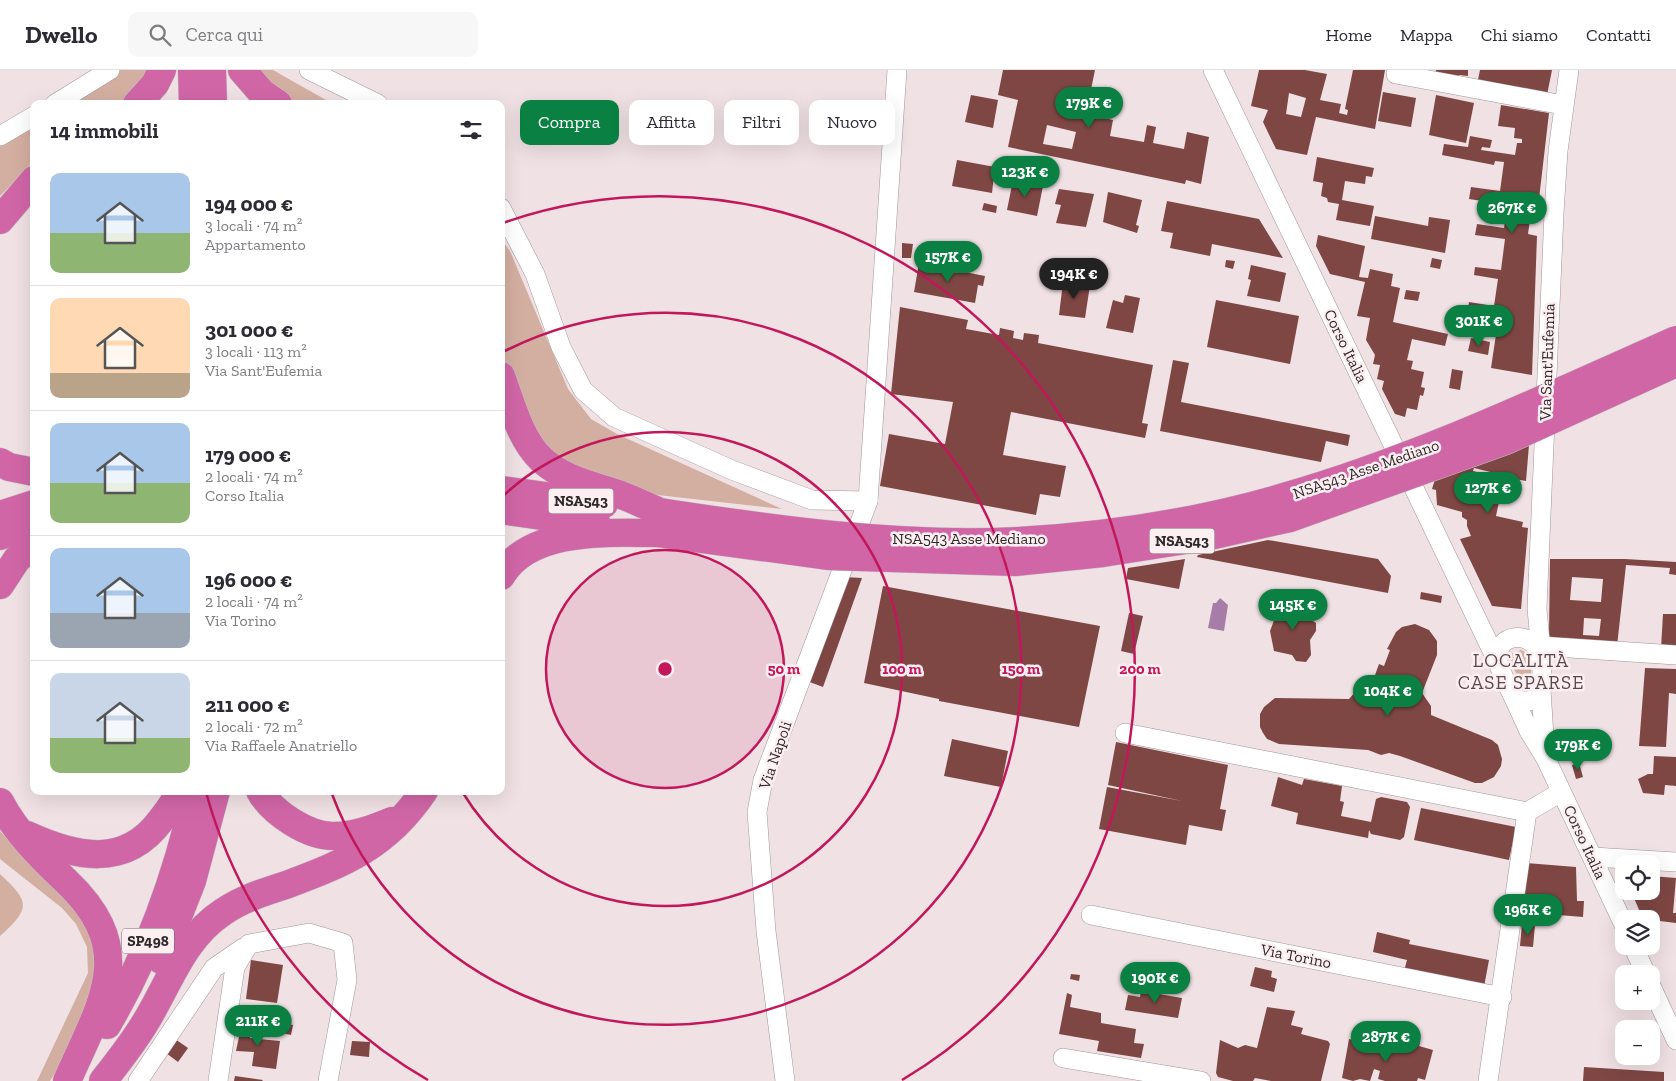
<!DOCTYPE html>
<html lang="it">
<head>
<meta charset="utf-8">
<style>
	:root { --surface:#fff; --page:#f7f7f7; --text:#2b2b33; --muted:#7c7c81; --line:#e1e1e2; --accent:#0b8043 }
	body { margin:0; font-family:"Zilla Slab",serif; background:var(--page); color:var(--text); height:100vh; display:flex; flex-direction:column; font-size:19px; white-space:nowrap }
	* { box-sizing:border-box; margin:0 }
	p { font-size:16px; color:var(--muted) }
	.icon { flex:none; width:28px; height:28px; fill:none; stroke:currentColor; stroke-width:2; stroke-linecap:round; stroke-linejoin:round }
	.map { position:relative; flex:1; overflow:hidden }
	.sheet { position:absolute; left:30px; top:30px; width:475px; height:695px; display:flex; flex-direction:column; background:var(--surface); border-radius:10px; box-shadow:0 5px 20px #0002 }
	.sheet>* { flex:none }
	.guide { position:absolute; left:520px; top:30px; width:475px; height:45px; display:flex; gap:10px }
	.controls { position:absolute; left:1615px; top:785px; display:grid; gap:10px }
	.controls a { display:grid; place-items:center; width:45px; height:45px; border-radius:10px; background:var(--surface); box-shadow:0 5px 20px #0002; font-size:25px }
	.price { position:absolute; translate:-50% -42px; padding:0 11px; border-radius:18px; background:var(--accent); color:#fff; font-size:16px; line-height:32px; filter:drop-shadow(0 1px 2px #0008) }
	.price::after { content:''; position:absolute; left:50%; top:30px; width:15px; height:11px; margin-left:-8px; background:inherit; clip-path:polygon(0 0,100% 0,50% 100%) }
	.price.current { background:#222; color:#fff }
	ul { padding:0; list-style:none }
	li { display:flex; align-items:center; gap:15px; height:125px; padding:0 20px }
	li+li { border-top:1px solid var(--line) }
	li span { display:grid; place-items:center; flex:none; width:140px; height:100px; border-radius:10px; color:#555 }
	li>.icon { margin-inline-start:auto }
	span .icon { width:60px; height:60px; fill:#fffc; stroke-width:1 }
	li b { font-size:21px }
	h2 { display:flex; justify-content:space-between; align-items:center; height:60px; padding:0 20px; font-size:21px }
	.pill { padding:0 18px; border-radius:10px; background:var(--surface); box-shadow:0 5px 20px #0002; font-size:18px; line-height:45px }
	.pill.current { background:var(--accent); color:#fff }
	header { display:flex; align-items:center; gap:30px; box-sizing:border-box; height:70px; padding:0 25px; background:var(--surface); border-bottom:1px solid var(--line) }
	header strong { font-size:24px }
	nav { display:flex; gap:28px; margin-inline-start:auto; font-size:18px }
	.search { width:350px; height:45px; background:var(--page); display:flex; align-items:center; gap:12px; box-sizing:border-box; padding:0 18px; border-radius:10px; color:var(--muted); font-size:19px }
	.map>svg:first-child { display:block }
	.green { fill:#d3afa1 }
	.water { fill:#a67da6 }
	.building { fill:#7e4744; fill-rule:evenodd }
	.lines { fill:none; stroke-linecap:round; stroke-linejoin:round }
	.minor-casing { stroke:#a29597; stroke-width:20 }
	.highway-casing { stroke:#c4c3c3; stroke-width:29 }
	.minor { stroke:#fff; stroke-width:19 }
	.highway { stroke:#d166a7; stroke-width:28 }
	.highway-bridge-casing { stroke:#c4c3c3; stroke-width:29; stroke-linecap:butt }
	.highway-bridge { stroke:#d166a7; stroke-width:28 }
	.ring { fill:none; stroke:#c2185b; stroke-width:2.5 }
	.labels { text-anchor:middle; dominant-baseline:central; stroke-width:5; stroke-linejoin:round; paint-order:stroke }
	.shield { fill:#fdeff1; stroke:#6c6466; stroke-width:1 }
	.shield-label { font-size:15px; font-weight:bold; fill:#2e292a }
	.street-label { font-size:16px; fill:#2e292a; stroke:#fdeff1 }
	.quarter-label { font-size:19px; letter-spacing:1px; fill:#564b4d; stroke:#fdeff1 }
	.centre { fill:#c2185b; stroke:#fdeff1; stroke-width:2.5 }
	.ring-label { font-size:15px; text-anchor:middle; font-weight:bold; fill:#c2185b; stroke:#fdeff1; stroke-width:5; stroke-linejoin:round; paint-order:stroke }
</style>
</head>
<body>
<header>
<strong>Dwello</strong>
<div class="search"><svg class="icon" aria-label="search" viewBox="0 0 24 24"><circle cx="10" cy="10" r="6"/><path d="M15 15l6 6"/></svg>Cerca qui</div>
<nav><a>Home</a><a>Mappa</a><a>Chi siamo</a><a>Contatti</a></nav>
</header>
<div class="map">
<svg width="1676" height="1011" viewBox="0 0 1676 1011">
	<rect width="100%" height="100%" fill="#f0e1e4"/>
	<g class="green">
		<polygon points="118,0 151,0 145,12 122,34 69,34"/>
		<polygon points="250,0 273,0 333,34 292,34 257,11"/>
		<polygon points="34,52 34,91 0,126 0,76"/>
		<polygon points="501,169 510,181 568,319 591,349 617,364 782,439 622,421 577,406 520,349 501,291"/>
		<path d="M1521 580C1535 585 1530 604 1531 616L1525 620 1510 592 1511 584Z"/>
		<polygon points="0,761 38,803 72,831 100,886 87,952 50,1011 37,1011 88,903 87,877 76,854 62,838 0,789"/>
		<path d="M0 804C30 832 31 838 0 866Z"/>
	</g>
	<polygon class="water" points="1220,528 1228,535 1224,561 1208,558 1213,533 1216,533"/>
	<g class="building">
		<path d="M1003 0H1095L1086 44 1113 50 1110 66 1144 72 1147 55 1156 57 1153 73 1184 79 1187 62 1209 67 1201 114 1186 110 1185 114 1008 77 1018 30 998 25ZM1047 55 1076 62 1072 79 1043 74Z"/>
		<path d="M1259 0H1305L1327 4 1320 30 1341 34 1339 43 1347 45 1348 40 1345 39 1353 0H1385L1375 59 1316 47 1307 85 1276 79 1263 52 1268 40 1251 36ZM1289 23 1306 28 1301 47 1286 44Z"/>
		<polygon points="1436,0 1468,0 1468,6 1459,5 1458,10 1435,6"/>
		<polygon points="1480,0 1552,0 1547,25 1477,15"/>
		<polygon points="1383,22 1416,28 1411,57 1378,51"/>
		<polygon points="971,25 998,30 993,58 965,52"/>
		<polygon points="1436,25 1474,33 1466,73 1429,65"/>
		<polygon points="1501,35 1549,43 1539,129 1533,128 1528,164 1537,166 1532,305 1491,298 1498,251 1470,244 1470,239 1468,239 1469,232 1494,236 1498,209 1474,205 1475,197 1501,200 1505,169 1475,165 1477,154 1504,158 1506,144 1504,141 1489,139 1489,132 1469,129 1471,117 1500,121 1504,92 1495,91 1494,95 1442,85 1444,74 1468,77 1470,66 1492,70 1490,78 1482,77 1481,80 1515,85 1517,73 1522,73 1522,69 1514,68 1515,58 1498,56"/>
		<polygon points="1317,87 1374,98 1372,107 1366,106 1365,114 1345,111 1342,130 1374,136 1370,156 1336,150 1339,134 1328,132 1327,128 1321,126 1323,113 1313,111"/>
		<polygon points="957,90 995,97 992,123 952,116"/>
		<polygon points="1013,110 1043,116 1037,146 1007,140"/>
		<polygon points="1059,119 1094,124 1086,157 1056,153 1061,135 1055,134"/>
		<polygon points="1108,122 1142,130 1136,155 1139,156 1137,163 1103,152"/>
		<polygon points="1167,131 1259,149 1283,188 1212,174 1210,186 1170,178 1173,163 1161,161"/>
		<polygon points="984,133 997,136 996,143 982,140"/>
		<polygon points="1375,146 1428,156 1429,147 1450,150 1445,183 1371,169"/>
		<polygon points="1318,165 1365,176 1359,207 1368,208 1370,199 1393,204 1391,216 1400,218 1393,252 1448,264 1445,276 1412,269 1407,290 1413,291 1411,299 1424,302 1421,317 1425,318 1423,326 1420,325 1417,340 1407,338 1405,347 1395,344 1382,319 1384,311 1377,309 1380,295 1373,294 1375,285 1366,270 1370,248 1357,246 1365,212 1330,204 1316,176"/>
		<polygon points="953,171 965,173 962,188 951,185"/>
		<polygon points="902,173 913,174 911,188 902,188"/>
		<polygon points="1432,188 1442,190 1440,199 1430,197"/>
		<polygon points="1226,190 1235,191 1233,199 1225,197"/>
		<polygon points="919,193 985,206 983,216 978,215 975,233 914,222"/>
		<polygon points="1251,195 1286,203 1280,232 1247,226 1251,210 1248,209"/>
		<polygon points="1063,212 1090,215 1085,248 1059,245"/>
		<polygon points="1406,220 1420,222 1418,231 1404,229"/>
		<polygon points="1125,225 1140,228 1133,263 1106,258 1113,230 1123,233"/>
		<polygon points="1216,230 1299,246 1290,294 1207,277"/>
		<polygon points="900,237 968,250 966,259 999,265 1000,258 1014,261 1013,268 1023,270 1024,263 1039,265 1038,273 1153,295 1142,353 1148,354 1145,368 1011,342 1003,385 1066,396 1060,427 1040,424 1036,445 880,416 889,364 945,374 953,332 891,324"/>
		<polygon points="1471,268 1490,272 1488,285 1468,281"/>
		<polygon points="1173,290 1189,293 1181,332 1350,365 1348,376 1326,371 1321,392 1160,361"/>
		<polygon points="1452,299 1463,301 1460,320 1449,318"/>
		<polygon points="1482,368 1529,375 1526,411 1504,407 1503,405 1474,398 1473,401 1489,405 1488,410 1503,413 1496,446 1523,452 1522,457 1528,458 1521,539 1492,536 1460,469 1471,466 1467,456 1467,450 1462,447 1462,442 1437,435 1436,420 1432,419 1443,383"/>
		<polygon points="1268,470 1378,489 1391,506 1388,523 1197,487 1198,485"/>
		<polygon points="1185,489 1179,519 1126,509 1128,498"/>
		<path d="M1550 489H1625L1676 492V505L1669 504 1670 498 1626 495 1617 576 1554 571 1549 565ZM1572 507 1603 509 1601 532 1570 530ZM1584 548 1601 549 1599 566 1583 565Z"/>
		<polygon points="844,507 862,508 823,617 807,611"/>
		<polygon points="883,516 1100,556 1079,657 939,631 939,629 864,613"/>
		<polygon points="1421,522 1442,526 1441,533 1420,529"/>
		<polygon points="1285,531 1309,536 1307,547 1316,553 1316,561 1310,570 1311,585 1306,592 1296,591 1292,585 1274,581 1270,561 1276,545 1275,538 1279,533"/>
		<polygon points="1129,543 1143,546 1134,584 1121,581"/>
		<polygon points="1663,544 1676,544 1676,579 1661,578"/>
		<polygon points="1415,554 1429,560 1437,571 1437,585 1422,623 1431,636 1431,645 1492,670 1498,675 1502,689 1501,696 1494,707 1482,713 1475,713 1400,686 1389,683 1381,685 1368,680 1279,674 1267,669 1263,663 1260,657 1260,644 1264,637 1275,628 1349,629 1357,620 1371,616 1379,594 1384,596 1390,580 1387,579 1396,562 1402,557"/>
		<polygon points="1645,598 1676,599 1676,624 1669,623 1666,677 1639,676"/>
		<polygon points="952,669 1008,681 1001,717 944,706"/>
		<polygon points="1116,672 1228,695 1220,739 1226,740 1222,761 1189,755 1186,775 1099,759 1107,717 1182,731 1108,715"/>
		<polygon points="1654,686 1676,687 1676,716 1665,715 1664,725 1643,723 1638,709 1648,704 1653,704"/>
		<polygon points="1579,693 1583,707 1576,709 1572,695"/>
		<polygon points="1278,707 1302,715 1304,709 1342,716 1340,731 1344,732 1341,746 1371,752 1376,729 1381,727 1407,732 1410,737 1404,767 1400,770 1371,764 1369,760 1368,768 1296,754 1298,743 1271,736"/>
		<polygon points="1421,738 1516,757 1509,790 1414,770"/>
		<polygon points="1526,793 1576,797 1577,831 1584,831 1583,847 1522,842"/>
		<polygon points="1651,806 1676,808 1673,843 1676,843 1676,853 1643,849 1631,821 1651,821"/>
		<polygon points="1522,854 1535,855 1533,877 1520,876"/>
		<polygon points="1377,862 1410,870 1409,874 1489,890 1484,917 1404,901 1407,890 1373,882"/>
		<polygon points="251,890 283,895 277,933 246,929"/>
		<polygon points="1255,897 1272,901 1271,907 1277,909 1274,922 1250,916"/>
		<polygon points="1071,904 1080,905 1079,911 1070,909"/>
		<polygon points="1141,921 1182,928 1178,948 1125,940 1128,925 1140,927"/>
		<polygon points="1067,923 1072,925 1070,937 1101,943 1101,953 1136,959 1134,973 1144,974 1141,988 1097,981 1099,971 1059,964"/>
		<polygon points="243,937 252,938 251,945 241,943"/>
		<polygon points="1267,937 1295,941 1291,955 1303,958 1301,964 1328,971 1330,974 1321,1011 1271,1011 1255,1008 1253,1011 1233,1011 1218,1007 1216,1003 1220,970 1238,978 1245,975 1257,978"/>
		<polygon points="243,948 254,950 250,968 280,971 276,999 252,996 254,982 236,981"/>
		<polygon points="283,953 293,955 291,965 282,963"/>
		<polygon points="175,969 188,978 178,992 166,983"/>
		<polygon points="1349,969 1378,977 1378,980 1390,983 1391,979 1405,983 1409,969 1420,973 1419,976 1433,980 1425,1010 1418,1008 1417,1011 1385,1011 1378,1009 1380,1001 1374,999 1370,1011 1360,1009 1353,1011 1342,1008"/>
		<polygon points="352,971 370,972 369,987 350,985"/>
		<polygon points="1584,997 1664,1002 1664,1011 1583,1011"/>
		<polygon points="235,1006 263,1010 262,1011 234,1011"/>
	</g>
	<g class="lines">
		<g class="minor-casing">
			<g id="minor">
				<polyline points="309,0 378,34"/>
				<polyline points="1213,0 1498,593"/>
				<polyline points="1396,4 1563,35"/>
				<polyline points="55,34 110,0"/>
				<polyline points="0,66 34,46"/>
				<polyline points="501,138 535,204 561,277 583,320 614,347 732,400 812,430 868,431"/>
				<polyline points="1540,576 1676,585"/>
				<path d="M1541 585C1532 559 1495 563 1498 590 1499 601 1508 615 1513 626L1523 632 1529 631C1532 630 1536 628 1539 625 1546 614 1538 554 1537 538L1554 143 1558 81 1569 0"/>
				<polyline points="1541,619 1545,683"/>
				<polyline points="1513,626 1529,661 1546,689 1624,855"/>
				<polyline points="1125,663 1527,742"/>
				<polyline points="1593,787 1676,792"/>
				<polyline points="1091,845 1502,927"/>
				<polyline points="1633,876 1646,904"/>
				<polyline points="1651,916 1676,970"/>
				<polyline points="1063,988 1201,1011"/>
				<polyline points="138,1011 214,898 243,878"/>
				<polyline points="218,1011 235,897 249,874 309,863 343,873 347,910 328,1011"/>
				<polyline points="785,1011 766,861 757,742 763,710 868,431 897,0"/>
				<polyline points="1488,1011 1527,742 1561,722"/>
			</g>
		</g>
		<g class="highway-casing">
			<g id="highway">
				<polyline points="192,0 193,34"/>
				<polyline points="212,0 213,34"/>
				<polyline points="242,0 262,23 278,34"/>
				<polyline points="137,34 155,14 162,0"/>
				<polyline points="0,150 34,110"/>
				<path d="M501 306C511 333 520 369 541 389 565 411 592 415 621 425 634 430 647 436 660 442"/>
				<polyline points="0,392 9,397 34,402"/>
				<polyline points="501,420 604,434"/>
				<polyline points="501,440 597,454"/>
				<polyline points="0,445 34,434"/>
				<polyline points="0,466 34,455"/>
				<path d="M501 506C530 457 609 463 658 463"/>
				<polyline points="0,515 17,489 34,476"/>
				<path d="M260 721C272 743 308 766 333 766 354 766 373 759 392 751"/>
				<path d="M0 732C16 763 42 788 66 811 140 881 101 933 67 1011"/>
				<path d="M27 765C75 787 125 799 161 750 168 741 175 733 179 721"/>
				<polyline points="161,890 192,811 216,721"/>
				<path d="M107 955C149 884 178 802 196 721"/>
				<path d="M103 1011C118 992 133 973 145 953 169 914 183 868 223 842 242 829 264 822 286 815 345 793 387 776 424 721"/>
			</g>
		</g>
		<use href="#minor" class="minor"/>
		<use href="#highway" class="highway"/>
		<g class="highway-bridge-casing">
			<g id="highway-bridge">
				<path d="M660 442C778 460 899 477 1018 471 1106 466 1199 452 1284 427 1420 388 1547 327 1676 270"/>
				<polyline points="658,463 829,486 1015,492 1103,483 1205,467 1290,448 1507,370 1676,293"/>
			</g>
		</g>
		<use href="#highway-bridge" class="highway-bridge"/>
	</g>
	<circle cx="665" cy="599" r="119" fill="#c2185b" fill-opacity=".12"/>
	<g class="ring">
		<circle cx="665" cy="599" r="119"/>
		<path d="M502 427A237 237 0 1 1 463 723"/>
		<path d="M503 282A356 356 0 1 1 332 724"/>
		<path d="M428 1010A475 475 0 0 1 206 722M503 153A475 475 0 0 1 902 1010"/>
	</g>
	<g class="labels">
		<g class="shield">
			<rect x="548.5" y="418.5" width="65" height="25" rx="4"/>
			<rect x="1149.5" y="458.5" width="65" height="25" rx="4"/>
			<rect x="122" y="858.5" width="52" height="25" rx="4"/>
		</g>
		<g class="shield-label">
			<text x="581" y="431">NSA543</text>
			<text x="1182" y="471">NSA543</text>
			<text x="148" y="871">SP498</text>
		</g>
		<g class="street-label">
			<text transform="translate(1346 276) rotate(64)">Corso Italia</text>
			<text transform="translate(1547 292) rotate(-88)">Via Sant'Eufemia</text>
			<text transform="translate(1366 399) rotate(-19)">NSA543 Asse Mediano</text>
			<text x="969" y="468">NSA543 Asse Mediano</text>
			<text transform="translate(775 685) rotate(-71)">Via Napoli</text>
			<text transform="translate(1585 772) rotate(65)">Corso Italia</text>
			<text transform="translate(1296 886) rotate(11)">Via Torino</text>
		</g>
		<g class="quarter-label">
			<text x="1521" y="590">LOCALITÀ<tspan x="1521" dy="22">CASE SPARSE</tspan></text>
		</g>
	</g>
	<circle cx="665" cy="599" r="8" class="centre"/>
	<g class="ring-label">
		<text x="784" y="604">50 m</text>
		<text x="902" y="604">100 m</text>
		<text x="1021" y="604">150 m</text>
		<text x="1140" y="604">200 m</text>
	</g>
</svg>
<div class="controls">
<a><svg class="icon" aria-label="locate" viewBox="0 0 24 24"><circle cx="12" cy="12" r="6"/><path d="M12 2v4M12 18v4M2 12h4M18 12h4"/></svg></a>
<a><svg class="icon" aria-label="layers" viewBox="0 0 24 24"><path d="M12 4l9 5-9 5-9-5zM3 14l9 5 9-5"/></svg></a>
<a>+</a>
<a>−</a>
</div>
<b class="price" style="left:1089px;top:59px">179K €</b>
<b class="price" style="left:1025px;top:128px">123K €</b>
<b class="price" style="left:1512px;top:164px">267K €</b>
<b class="price" style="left:948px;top:213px">157K €</b>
<b class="price current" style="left:1074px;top:230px">194K €</b>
<b class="price" style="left:1479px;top:277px">301K €</b>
<b class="price" style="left:1488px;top:444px">127K €</b>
<b class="price" style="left:1293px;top:561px">145K €</b>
<b class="price" style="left:1388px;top:647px">104K €</b>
<b class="price" style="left:1578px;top:701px">179K €</b>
<b class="price" style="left:1528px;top:866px">196K €</b>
<b class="price" style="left:1155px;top:934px">190K €</b>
<b class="price" style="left:258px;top:977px">211K €</b>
<b class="price" style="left:1386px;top:993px">287K €</b>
<div class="guide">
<a class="pill current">Compra</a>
<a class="pill">Affitta</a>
<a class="pill">Filtri</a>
<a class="pill">Nuovo</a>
</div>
<section class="sheet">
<h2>14 immobili<svg class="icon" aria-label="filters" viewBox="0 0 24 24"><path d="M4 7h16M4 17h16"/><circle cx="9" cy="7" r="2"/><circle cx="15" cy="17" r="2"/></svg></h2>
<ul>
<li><span style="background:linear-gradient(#a9c7e8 60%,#8fb573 0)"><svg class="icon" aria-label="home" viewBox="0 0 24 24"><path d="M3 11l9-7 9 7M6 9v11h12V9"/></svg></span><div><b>194 000 €</b><p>3 locali · 74 m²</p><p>Appartamento</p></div></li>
<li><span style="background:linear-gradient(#ffd9b3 75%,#b9a48a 0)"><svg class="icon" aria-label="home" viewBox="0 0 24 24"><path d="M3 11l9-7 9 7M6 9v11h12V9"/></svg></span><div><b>301 000 €</b><p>3 locali · 113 m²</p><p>Via Sant'Eufemia</p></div></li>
<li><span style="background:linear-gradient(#a9c7e8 60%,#8fb573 0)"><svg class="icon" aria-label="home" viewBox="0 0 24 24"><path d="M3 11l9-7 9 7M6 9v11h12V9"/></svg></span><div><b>179 000 €</b><p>2 locali · 74 m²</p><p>Corso Italia</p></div></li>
<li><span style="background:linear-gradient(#a9c7e8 65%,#9aa5b1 0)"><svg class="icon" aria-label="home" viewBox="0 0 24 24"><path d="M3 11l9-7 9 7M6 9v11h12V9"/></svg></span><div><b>196 000 €</b><p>2 locali · 74 m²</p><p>Via Torino</p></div></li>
<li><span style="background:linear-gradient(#c9d6e8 65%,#8fb573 0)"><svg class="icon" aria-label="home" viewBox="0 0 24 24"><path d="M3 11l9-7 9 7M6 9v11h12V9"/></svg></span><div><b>211 000 €</b><p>2 locali · 72 m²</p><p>Via Raffaele Anatriello</p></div></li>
</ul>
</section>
</div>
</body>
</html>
